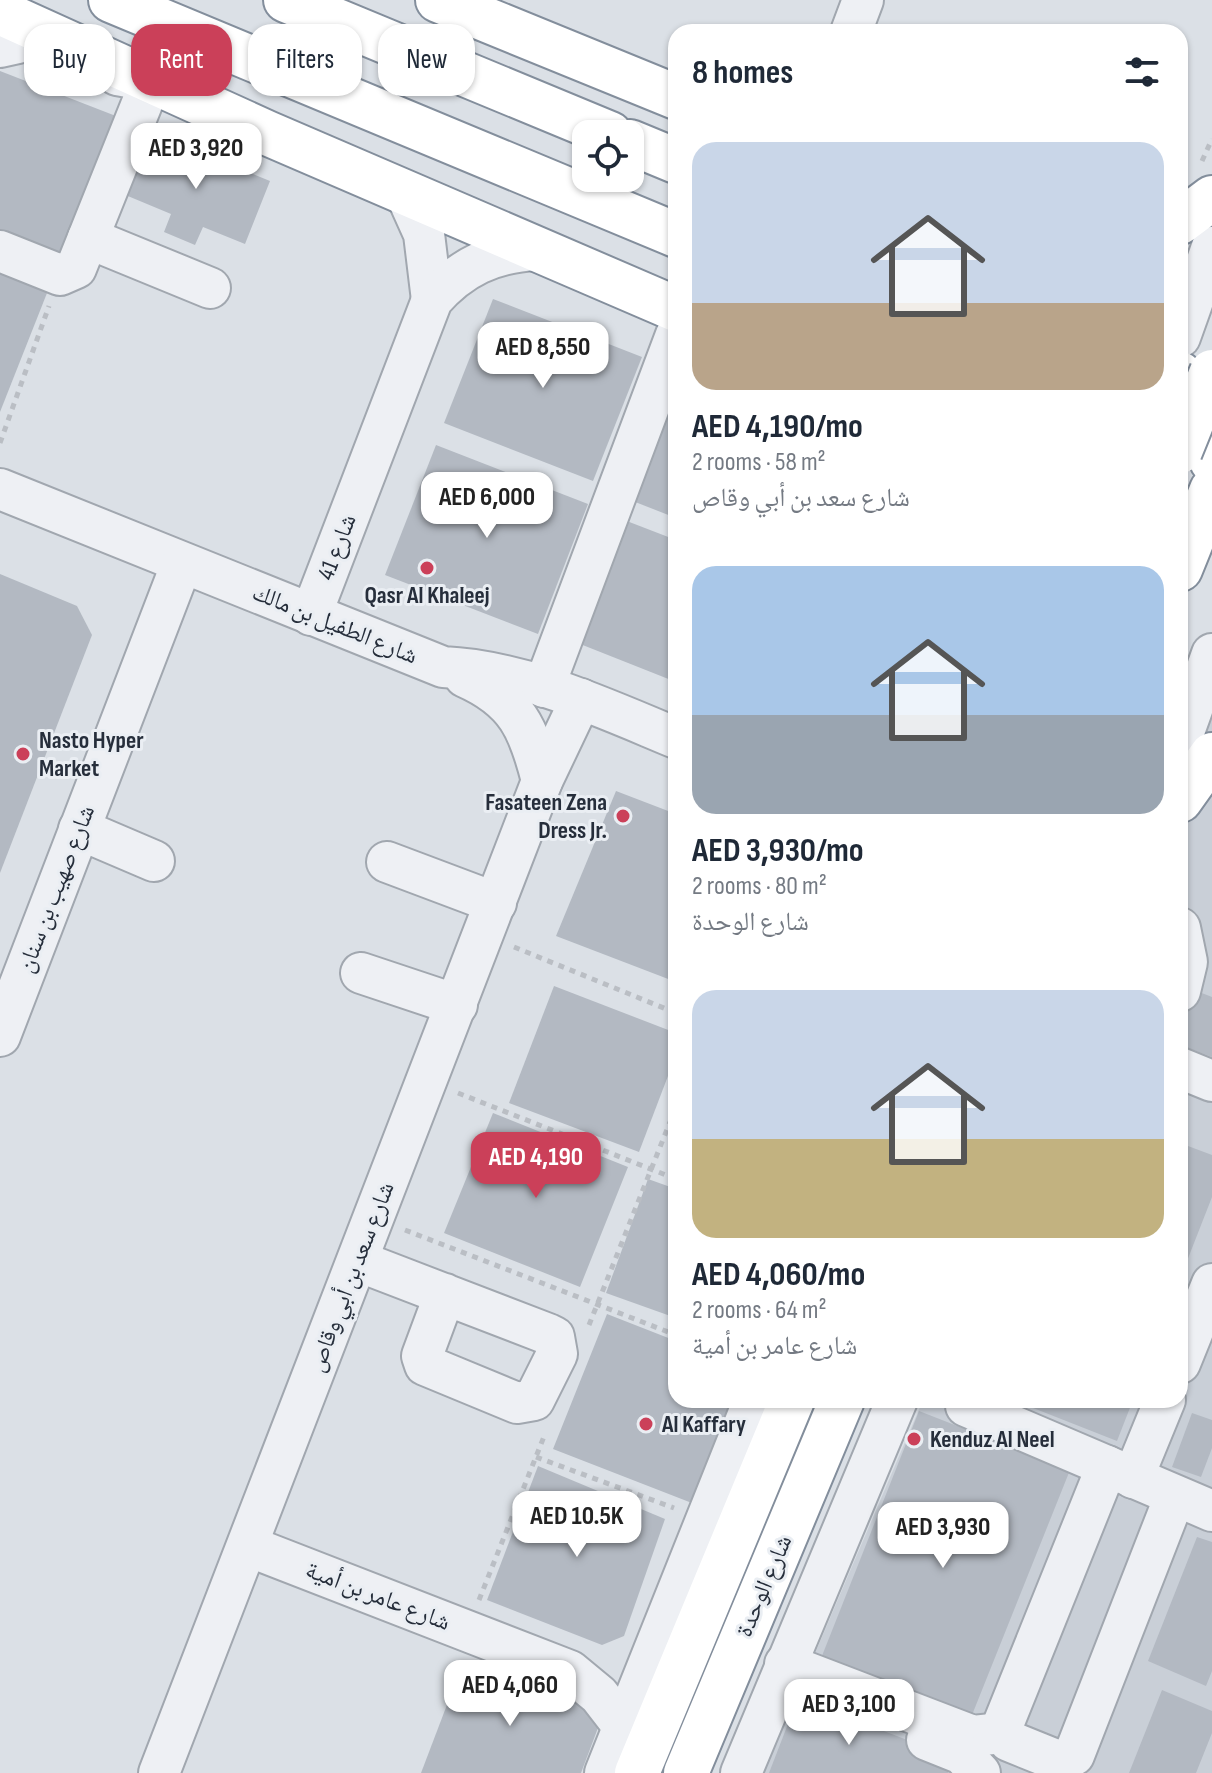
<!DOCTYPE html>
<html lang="en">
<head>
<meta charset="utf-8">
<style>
	:root { --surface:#fff; --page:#f2f2f3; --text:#1f2937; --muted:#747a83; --accent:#cb4059 }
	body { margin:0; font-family:"Sofia Sans Condensed","Noto Naskh Arabic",sans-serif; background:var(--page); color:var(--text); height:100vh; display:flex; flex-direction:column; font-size:30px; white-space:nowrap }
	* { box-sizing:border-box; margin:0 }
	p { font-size:26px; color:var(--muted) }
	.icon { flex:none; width:44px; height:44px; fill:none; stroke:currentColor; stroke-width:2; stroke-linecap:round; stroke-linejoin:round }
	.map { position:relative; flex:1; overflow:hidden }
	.panel { position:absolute; left:668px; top:24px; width:520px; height:1384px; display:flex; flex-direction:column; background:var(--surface); border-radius:24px; box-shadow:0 2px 6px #0004 }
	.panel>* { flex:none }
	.top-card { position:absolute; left:24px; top:24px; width:524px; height:72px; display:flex; gap:16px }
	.controls { position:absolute; left:572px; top:120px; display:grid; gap:16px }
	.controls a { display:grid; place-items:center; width:72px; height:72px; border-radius:16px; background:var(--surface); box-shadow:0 2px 6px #0004; font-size:40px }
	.price { position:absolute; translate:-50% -68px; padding:0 18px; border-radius:16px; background:#fff; color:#222; font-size:26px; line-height:52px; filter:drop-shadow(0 2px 4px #0008) }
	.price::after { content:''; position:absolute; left:50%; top:48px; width:24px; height:18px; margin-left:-12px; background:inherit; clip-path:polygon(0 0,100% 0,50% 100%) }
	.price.active { background:var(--accent); color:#fff }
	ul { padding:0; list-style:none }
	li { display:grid; align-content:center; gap:16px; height:424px; padding:0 24px }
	li span { display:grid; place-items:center; height:248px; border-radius:24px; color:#555 }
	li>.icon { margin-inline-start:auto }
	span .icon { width:144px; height:144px; fill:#fffc; stroke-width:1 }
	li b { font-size:34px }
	h2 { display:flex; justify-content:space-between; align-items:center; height:96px; padding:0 24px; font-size:34px }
	.chip { padding:0 28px; border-radius:24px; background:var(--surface); box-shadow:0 2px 6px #0004; font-size:28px; line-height:72px }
	.chip.active { background:var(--accent); color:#fff }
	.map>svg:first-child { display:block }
	.built { fill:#c9cfd7 }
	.building { fill:#b3b9c2 }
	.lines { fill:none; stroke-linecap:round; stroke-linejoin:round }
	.minor-casing { stroke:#a1a7af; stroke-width:44 }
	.highway-casing { stroke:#838e9c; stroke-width:48 }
	.path { stroke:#babec4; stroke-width:5; stroke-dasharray:6 6; stroke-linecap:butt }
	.minor { stroke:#eef0f4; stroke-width:40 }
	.highway { stroke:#fff; stroke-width:44 }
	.highway-bridge-casing { stroke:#838e9c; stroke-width:48; stroke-linecap:butt }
	.highway-bridge { stroke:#fff; stroke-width:44 }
	.poi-dot { fill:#cb4059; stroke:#eaeef3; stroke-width:3 }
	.labels { text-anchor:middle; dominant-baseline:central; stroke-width:6; stroke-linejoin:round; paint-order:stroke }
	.street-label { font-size:24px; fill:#262e3b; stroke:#eaeef3 }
	.poi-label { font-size:24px; font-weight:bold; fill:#262e3b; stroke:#eaeef3; text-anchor:start }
</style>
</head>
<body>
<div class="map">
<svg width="1212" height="1773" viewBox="0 0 1212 1773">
	<rect width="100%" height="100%" fill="#dbe0e6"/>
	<polygon class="built" points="1212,718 1212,1773 764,1773 923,1400 1180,1400 1180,794"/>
	<g class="building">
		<polygon points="0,71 121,118 65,260 0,235"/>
		<polygon points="149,132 270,181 245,244 203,227 195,245 164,232 171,214 123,194"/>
		<polygon points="0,269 49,288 0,412"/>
		<polygon points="493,299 642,357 593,481 444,423"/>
		<polygon points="676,372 676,518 625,498"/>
		<polygon points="436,445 588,504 538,634 385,575"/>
		<polygon points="619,518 676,540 676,682 570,640"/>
		<polygon points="0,574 77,606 92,635 0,873"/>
		<polygon points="616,791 676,814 676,982 556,936"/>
		<polygon points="554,986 676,1033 676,1055 639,1152 509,1103"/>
		<polygon points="1194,990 1212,997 1212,1057 1180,1045 1180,1026"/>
		<polygon points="493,1113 628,1167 580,1287 444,1233"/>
		<polygon points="1180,1143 1212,1155 1212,1197 1180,1279"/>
		<polygon points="648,1179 676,1189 676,1318 606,1293"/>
		<polygon points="607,1314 676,1341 676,1400 739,1400 697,1505 553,1449"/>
		<polygon points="1013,1400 1133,1400 1117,1441"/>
		<polygon points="919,1411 1070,1470 966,1730 816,1671"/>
		<polygon points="1192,1413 1212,1420 1212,1448 1201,1477 1172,1467"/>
		<polygon points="538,1466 665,1519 624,1636 602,1645 487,1600"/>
		<polygon points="1197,1537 1212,1542 1212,1671 1206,1686 1148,1661"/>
		<polygon points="464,1660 604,1712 581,1773 421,1773"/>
		<polygon points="1162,1690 1212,1711 1212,1733 1196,1773 1129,1773"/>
		<polygon points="798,1698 954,1758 948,1773 769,1773"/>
	</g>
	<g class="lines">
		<g class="minor-casing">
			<g id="minor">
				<polyline points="851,32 863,0"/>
				<polyline points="0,47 18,43"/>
				<polyline points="406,194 424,234 432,300"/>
				<polyline points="88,238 210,288"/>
				<polyline points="0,251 60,275 76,268 151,81 117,75"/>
				<polyline points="1180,337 1212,247"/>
				<path d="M0 489 443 667C525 671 601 707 676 738"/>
				<path d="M311 615 432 300C461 267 493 252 537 250"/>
				<path d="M465 677C517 700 529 729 542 781"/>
				<polyline points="544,687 676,335"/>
				<polyline points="1180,743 1212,654"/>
				<polyline points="79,829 154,861"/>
				<polyline points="387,862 496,903"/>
				<polyline points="361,973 457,1005"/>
				<polyline points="1180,991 1187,962 1180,928"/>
				<polyline points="0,1036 182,563"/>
				<polyline points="1180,1068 1212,1081"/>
				<polyline points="358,1261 548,1334 554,1337 557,1354 534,1400 517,1403 425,1365 422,1356 445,1294"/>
				<polyline points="1180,1363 1212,1284"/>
				<polyline points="966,1406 1212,1511"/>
				<polyline points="1107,1466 1002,1727 1009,1741 1056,1760 1063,1761 1074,1755 1175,1496"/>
				<polyline points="1133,1478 1165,1400"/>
				<polyline points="248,1546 570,1671 599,1695 623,1726"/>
				<polyline points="785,1664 973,1736 1002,1733"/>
				<polyline points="927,1740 962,1754 980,1773"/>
				<polyline points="159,1773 542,781 581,699"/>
				<polyline points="605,1773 754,1400"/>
				<polyline points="741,1773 897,1400"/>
			</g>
		</g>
		<g class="highway-casing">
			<g id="highway">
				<polyline points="111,0 676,235"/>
				<polyline points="286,0 610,134"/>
				<polyline points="438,0 676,97"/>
				<polyline points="0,12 267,133 676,309"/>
				<polyline points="630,142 676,161"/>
				<polyline points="1180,222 1212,198"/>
				<polyline points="1180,374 1212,461"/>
				<polyline points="1180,569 1212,490"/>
				<polyline points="1180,800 1212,755"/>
				<polyline points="637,1773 792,1400"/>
				<polyline points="686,1773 842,1400"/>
			</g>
		</g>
		<g class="path">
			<polyline points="1202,161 1212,139"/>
			<polyline points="0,443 49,306"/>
			<polyline points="514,947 676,1013"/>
			<polyline points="458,1093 676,1179"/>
			<polyline points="405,1230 676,1335"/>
			<polyline points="589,1325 676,1107"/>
			<polyline points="536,1457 674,1508"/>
			<polyline points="479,1600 545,1434"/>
		</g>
		<use href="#minor" class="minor"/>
		<use href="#highway" class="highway"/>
		<g class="highway-bridge-casing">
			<polyline id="highway-bridge" points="1180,451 1212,372"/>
		</g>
		<use href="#highway-bridge" class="highway-bridge"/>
	</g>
	<g class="poi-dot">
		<circle cx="427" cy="568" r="8"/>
		<circle cx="23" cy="754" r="8"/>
		<circle cx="623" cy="816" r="8"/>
		<circle cx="646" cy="1424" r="8"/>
		<circle cx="914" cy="1439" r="8"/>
	</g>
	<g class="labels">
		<g class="street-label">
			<text transform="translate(337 547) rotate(-69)">شارع 41</text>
			<text transform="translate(335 624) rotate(22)">شارع الطفيل بن مالك</text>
			<text transform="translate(56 889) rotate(-69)">شارع صهيب بن سنان</text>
			<text transform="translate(351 1277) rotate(-69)">شارع سعد بن أبي وقاص</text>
			<text transform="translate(764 1586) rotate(-67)">شارع الوحدة</text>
			<text transform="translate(378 1596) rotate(21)">شارع عامر بن أمية</text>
		</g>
		<g class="poi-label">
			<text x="427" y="595" text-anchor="middle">Qasr Al Khaleej</text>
			<text x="39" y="740">Nasto Hyper<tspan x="39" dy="28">Market</tspan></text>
			<text x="607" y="802" text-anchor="end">Fasateen Zena<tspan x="607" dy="28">Dress Jr.</tspan></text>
			<text x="662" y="1424">Al Kaffary</text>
			<text x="930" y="1439">Kenduz Al Neel</text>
		</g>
	</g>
</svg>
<div class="controls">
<a><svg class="icon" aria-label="locate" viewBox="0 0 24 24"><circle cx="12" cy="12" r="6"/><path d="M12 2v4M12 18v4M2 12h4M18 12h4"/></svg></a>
</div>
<b class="price" style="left:196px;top:191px">AED 3,920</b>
<b class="price" style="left:543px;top:390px">AED 8,550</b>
<b class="price" style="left:487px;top:540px">AED 6,000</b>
<b class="price active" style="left:536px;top:1200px">AED 4,190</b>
<b class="price" style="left:577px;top:1559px">AED 10.5K</b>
<b class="price" style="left:943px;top:1570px">AED 3,930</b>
<b class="price" style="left:510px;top:1728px">AED 4,060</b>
<b class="price" style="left:849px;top:1747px">AED 3,100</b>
<div class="top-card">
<a class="chip">Buy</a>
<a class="chip active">Rent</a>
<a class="chip">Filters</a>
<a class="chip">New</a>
</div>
<section class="panel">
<h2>8 homes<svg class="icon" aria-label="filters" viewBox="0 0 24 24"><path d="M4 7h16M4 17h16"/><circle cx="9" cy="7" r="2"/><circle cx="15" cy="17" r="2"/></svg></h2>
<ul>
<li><span style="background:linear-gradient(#c9d6e8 65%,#b9a48a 0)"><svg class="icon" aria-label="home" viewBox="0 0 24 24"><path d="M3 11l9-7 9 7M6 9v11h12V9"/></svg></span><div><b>AED 4,190/mo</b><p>2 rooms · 58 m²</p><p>شارع سعد بن أبي وقاص</p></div></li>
<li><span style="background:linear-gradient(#a9c7e8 60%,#9aa5b1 0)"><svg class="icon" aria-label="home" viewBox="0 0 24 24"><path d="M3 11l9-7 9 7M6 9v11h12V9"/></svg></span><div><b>AED 3,930/mo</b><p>2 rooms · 80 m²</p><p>شارع الوحدة</p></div></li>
<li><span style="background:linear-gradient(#c9d6e8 60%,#c2b280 0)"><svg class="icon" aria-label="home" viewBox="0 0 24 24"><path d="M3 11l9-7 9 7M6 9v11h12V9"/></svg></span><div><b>AED 4,060/mo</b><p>2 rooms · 64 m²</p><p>شارع عامر بن أمية</p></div></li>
</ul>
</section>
</div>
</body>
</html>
